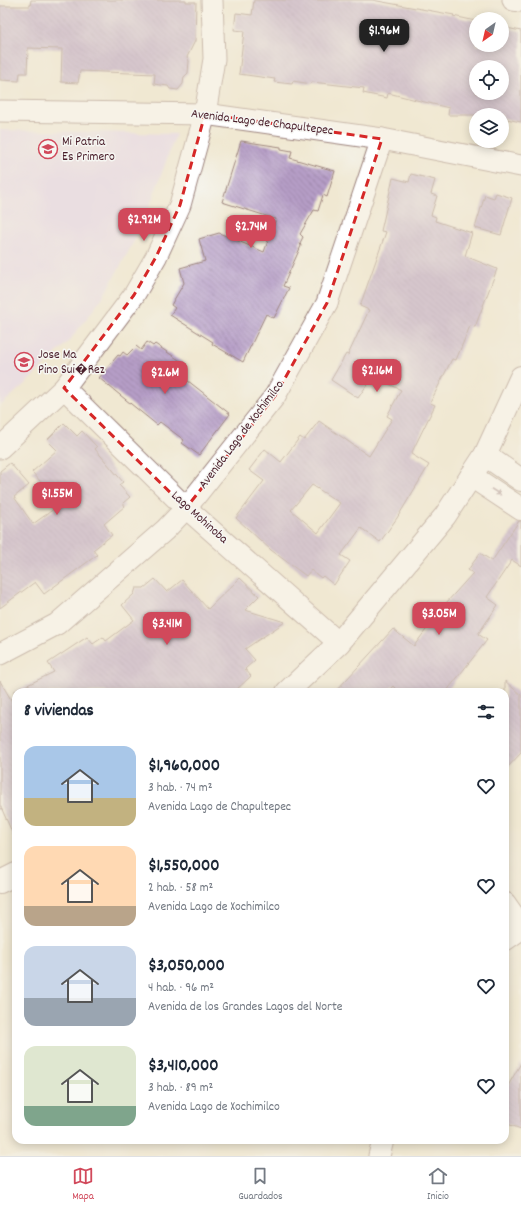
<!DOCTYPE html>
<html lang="es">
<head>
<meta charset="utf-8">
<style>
	:root { --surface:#fff; --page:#f2f2f3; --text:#1f2937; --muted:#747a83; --line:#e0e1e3; --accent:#d1495b }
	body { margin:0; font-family:Dekko,sans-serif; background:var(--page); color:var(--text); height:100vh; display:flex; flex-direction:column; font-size:15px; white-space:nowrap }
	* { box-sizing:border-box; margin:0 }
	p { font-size:13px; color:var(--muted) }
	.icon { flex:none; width:22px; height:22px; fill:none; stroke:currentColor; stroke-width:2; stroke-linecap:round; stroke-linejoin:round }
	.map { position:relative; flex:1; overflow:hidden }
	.sheet { position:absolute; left:12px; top:688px; width:497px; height:456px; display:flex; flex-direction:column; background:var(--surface); border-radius:12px; box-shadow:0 2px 10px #0003 }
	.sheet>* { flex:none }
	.needle { width:26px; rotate:214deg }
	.fabs { position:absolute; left:469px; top:12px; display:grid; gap:8px }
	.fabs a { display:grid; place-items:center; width:40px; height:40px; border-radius:50%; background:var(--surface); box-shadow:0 2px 10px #0003; font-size:20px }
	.price { position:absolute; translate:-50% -34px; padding:0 9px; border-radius:8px; background:var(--accent); color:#fff; font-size:13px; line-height:26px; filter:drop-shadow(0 1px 2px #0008) }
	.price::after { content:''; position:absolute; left:50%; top:24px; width:12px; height:9px; margin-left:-6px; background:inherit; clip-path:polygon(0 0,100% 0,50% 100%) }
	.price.active { background:#222; color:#fff }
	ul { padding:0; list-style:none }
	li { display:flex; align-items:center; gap:12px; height:100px; padding:0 12px }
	li span { display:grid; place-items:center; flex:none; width:112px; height:80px; border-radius:12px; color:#555 }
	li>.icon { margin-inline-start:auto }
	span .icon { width:48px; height:48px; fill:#fffc; stroke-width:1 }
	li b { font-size:17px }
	h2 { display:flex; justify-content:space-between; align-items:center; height:48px; padding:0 12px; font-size:17px }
	.tabs { display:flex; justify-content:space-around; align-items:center; height:56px; border-top:1px solid var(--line); background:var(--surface); font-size:11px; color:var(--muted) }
	.tabs a { display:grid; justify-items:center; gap:2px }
	.tabs .active { color:var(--accent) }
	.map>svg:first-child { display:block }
	.built { fill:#e3d3f3 }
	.building { fill:url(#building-back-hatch); fill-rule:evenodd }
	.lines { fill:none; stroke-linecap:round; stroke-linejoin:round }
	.minor-casing { stroke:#9d847e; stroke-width:23 }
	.tertiary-casing { stroke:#9d847e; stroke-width:24 }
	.minor { stroke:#fff; stroke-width:21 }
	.tertiary { stroke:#fff; stroke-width:22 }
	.oneway { fill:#ae9aa0 }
	.marked { fill:none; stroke:#d62828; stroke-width:3; stroke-dasharray:8 5; stroke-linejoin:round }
	.labels { text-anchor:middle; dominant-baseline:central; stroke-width:3; stroke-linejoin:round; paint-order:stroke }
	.street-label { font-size:13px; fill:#4a1f2b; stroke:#f6f6f2 }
	.poi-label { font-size:13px; fill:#4a1f2b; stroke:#f6f6f2; text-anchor:start }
</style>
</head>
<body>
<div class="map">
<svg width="521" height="1156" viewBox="0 0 521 1156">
	<defs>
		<pattern id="building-back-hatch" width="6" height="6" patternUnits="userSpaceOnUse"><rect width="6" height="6" fill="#b69ec7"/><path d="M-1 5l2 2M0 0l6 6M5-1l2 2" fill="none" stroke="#9680a2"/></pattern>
	</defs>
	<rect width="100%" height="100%" fill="#f6f6f2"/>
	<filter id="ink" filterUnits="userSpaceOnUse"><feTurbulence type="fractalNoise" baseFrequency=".025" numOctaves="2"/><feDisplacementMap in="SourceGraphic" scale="8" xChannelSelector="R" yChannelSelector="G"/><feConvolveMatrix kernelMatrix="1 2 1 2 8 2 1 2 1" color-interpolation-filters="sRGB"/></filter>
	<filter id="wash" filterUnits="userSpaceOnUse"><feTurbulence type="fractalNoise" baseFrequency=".012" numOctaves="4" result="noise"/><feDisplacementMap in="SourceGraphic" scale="16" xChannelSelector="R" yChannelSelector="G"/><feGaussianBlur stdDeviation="0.9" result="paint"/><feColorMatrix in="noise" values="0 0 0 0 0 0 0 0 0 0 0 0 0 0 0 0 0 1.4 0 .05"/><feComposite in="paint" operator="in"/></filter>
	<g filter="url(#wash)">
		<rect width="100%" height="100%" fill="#f0e8d2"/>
		<polygon class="built" points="0,130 176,134 143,225 103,297 70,340 26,383 0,406"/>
		<g id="blocks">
			<g class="building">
				<polygon points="31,0 186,0 186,2 196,2 195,41 187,57 189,61 188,73 184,77 183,84 178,90 170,89 168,86 154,84 155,74 80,71 78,83 61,82 62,49 28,48 27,73 20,73 19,81 0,80 0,6 30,6"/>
				<path d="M254 0H372L454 15 453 16 476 21V45H502V27L521 31V122L502 118V115H448L449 108 388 93 387 98 363 93 364 88 312 82 311 84 293 81 292 84 274 82 275 79 239 74 244 31 234 30 236 13 252 15ZM476 67H502V93H476Z"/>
				<polygon points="241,141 281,147 281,149 292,151 290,158 335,171 327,197 323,195 318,211 314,210 300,234 303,237 300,243 301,246 283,286 289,288 274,318 266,314 243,362 212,344 213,342 170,315 175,308 171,305 184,283 180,268 205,261 199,239 219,233 264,252 276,219 222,202"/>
				<path d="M411 174 435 180 431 194 437 196 431 215 436 217 435 221 472 233 465 256 497 269 475 327 470 326 456 360 452 359 430 403 435 405 411 454 429 465 397 518 380 542 361 528 341 555 350 561 334 585 323 576 321 578 311 570 306 576 271 550 236 518 264 481 249 470 265 449 281 462 300 437 304 440 319 421 369 456 392 419 387 416 401 390 373 376 358 398 331 380 346 354 348 355 369 310 360 306 386 232 381 231 393 178 409 182ZM312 485 340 503 318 533 291 510Z"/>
				<polygon points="496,193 512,198 501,235 475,228 485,195 494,198"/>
				<polygon points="147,342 153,346 155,344 185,364 178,373 230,414 199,455 182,443 184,440 160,422 157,425 99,378 118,355 120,356 123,352 127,355 136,346 141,350"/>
				<polygon points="64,423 77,436 82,431 97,447 95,449 123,482 119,485 130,497 123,503 125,506 104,524 112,535 93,550 97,555 44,594 35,582 0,608 0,471 10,463 29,485 14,497 33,524 61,504 32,472 57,450 47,440"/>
				<polygon points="519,521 521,521 521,566 512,560 487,597 498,605 478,634 487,640 446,692 399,692 393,686 387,692 335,692 393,629 414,646 446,603 473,573 468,570 480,553 492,561"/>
				<polygon points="240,578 259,596 245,610 285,622 245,649 255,660 245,669 251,676 234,692 13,692 54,672 48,663 87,637 93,644 103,637 106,641 134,620 122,605 134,594 136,588 144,588 155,579 167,592 182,580 208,609"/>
				<polygon points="0,681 16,708 16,841 0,805"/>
				<polygon points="505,681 521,695 521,753 505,770"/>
				<polygon points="521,1063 521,1129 505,1123 505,1091"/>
			</g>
		</g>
	</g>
	<g filter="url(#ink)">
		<use href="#blocks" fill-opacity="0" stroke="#9d847e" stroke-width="1"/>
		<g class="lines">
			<g class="minor-casing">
				<g id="minor">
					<polyline points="513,0 521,1"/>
					<polyline points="0,111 205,114 382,139 521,166"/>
					<polyline points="64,388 186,508 339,643"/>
					<polyline points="0,448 64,388 134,295 156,257 180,205 205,114 214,59 212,0"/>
					<polyline points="0,654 57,624 165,530 186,508 275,396 327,303 382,139"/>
					<polyline points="505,903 521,926"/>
					<polyline points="505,940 521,929"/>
					<polyline points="379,1156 383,1140"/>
				</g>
			</g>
			<g class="tertiary-casing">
				<g id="tertiary">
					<polyline points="485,455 521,480"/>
					<polyline points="471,476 521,509"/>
					<polyline points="287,692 339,643 445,516 485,455 521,377"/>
					<polyline points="0,882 16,874"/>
				</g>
			</g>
			<use href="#minor" class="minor"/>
			<use href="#tertiary" class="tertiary"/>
		</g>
		<defs><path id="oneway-solid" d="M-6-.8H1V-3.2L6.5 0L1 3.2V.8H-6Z"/></defs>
		<use class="oneway" href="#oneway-solid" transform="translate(496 492) rotate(33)"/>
	</g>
	<path d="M0 0H521V1156H0ZM205 114 382 139 327 303 275 396 186 508 64 388 134 295 156 257 180 205Z" fill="#f0e8d2" fill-opacity=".55" fill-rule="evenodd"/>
	<path class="marked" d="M205 114 382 139 327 303 275 396 186 508 64 388 134 295 156 257 180 205Z"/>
	<defs>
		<g id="school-ring" transform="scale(1)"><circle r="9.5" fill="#f6f6f2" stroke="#d1495b" stroke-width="1.5"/><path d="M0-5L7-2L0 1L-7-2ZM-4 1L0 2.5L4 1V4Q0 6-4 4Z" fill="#d1495b"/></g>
	</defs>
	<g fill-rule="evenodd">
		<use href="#school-ring" x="48" y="149"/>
		<use href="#school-ring" x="24" y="362"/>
	</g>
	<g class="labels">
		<g class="street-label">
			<text transform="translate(262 123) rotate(7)">Avenida Lago de Chapultepec</text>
			<text transform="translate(242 435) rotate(-53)">Avenida Lago de Xochimilco</text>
			<text transform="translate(199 518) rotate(42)">Lago Mohinoba</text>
		</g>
		<g class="poi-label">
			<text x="62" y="142">Mi Patria<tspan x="62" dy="15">Es Primero</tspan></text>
			<text x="38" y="355">Jose Ma<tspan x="38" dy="15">Pino Sui�Rez</tspan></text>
		</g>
	</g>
</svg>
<div class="fabs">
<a><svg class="needle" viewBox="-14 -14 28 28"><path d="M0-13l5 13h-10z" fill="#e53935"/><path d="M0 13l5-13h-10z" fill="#747a83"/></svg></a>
<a><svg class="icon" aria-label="locate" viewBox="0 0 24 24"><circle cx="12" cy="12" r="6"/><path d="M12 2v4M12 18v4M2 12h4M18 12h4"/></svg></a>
<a><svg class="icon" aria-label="layers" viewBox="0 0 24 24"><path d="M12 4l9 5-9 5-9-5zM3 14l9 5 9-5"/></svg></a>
</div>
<b class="price active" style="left:384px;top:53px">$1.96M</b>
<b class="price" style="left:144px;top:242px">$2.92M</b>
<b class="price" style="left:251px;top:249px">$2.74M</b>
<b class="price" style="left:377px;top:393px">$2.16M</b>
<b class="price" style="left:165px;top:395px">$2.6M</b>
<b class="price" style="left:57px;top:516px">$1.55M</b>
<b class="price" style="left:439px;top:636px">$3.05M</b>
<b class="price" style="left:167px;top:646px">$3.41M</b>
<section class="sheet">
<h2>8 viviendas<svg class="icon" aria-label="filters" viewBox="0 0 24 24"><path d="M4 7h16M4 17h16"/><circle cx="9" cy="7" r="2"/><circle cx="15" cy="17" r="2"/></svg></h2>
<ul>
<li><span style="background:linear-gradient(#a9c7e8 65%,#c2b280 0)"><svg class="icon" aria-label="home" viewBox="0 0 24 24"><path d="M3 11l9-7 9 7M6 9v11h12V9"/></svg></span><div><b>$1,960,000</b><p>3 hab. · 74 m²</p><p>Avenida Lago de Chapultepec</p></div><svg class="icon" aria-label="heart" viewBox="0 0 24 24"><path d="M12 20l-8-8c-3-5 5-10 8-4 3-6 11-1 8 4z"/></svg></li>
<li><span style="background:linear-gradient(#ffd9b3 75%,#b9a48a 0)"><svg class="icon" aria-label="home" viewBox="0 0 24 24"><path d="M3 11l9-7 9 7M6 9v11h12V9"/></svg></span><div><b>$1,550,000</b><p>2 hab. · 58 m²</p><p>Avenida Lago de Xochimilco</p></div><svg class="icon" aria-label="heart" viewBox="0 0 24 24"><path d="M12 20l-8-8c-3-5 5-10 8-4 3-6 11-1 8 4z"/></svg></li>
<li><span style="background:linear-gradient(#c9d6e8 65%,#9aa5b1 0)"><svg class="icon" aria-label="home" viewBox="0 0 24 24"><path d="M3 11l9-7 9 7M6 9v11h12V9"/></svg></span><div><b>$3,050,000</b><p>4 hab. · 96 m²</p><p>Avenida de los Grandes Lagos del Norte</p></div><svg class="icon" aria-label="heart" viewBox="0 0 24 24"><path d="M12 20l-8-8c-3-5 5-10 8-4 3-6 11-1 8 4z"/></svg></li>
<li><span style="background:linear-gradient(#dfe7d0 75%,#7fa58c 0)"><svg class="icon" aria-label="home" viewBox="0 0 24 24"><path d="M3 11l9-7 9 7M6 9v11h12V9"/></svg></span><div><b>$3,410,000</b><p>3 hab. · 89 m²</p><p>Avenida Lago de Xochimilco</p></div><svg class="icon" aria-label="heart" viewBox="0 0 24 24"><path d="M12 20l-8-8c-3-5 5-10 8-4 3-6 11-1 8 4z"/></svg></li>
</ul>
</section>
</div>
<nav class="tabs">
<a class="active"><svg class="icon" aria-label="map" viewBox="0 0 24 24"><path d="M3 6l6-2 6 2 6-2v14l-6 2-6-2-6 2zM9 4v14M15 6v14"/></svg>Mapa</a>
<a><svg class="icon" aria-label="saved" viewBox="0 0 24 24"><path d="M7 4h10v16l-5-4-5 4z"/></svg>Guardados</a>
<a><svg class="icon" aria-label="home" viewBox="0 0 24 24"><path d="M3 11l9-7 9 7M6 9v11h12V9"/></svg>Inicio</a>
</nav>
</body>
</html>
